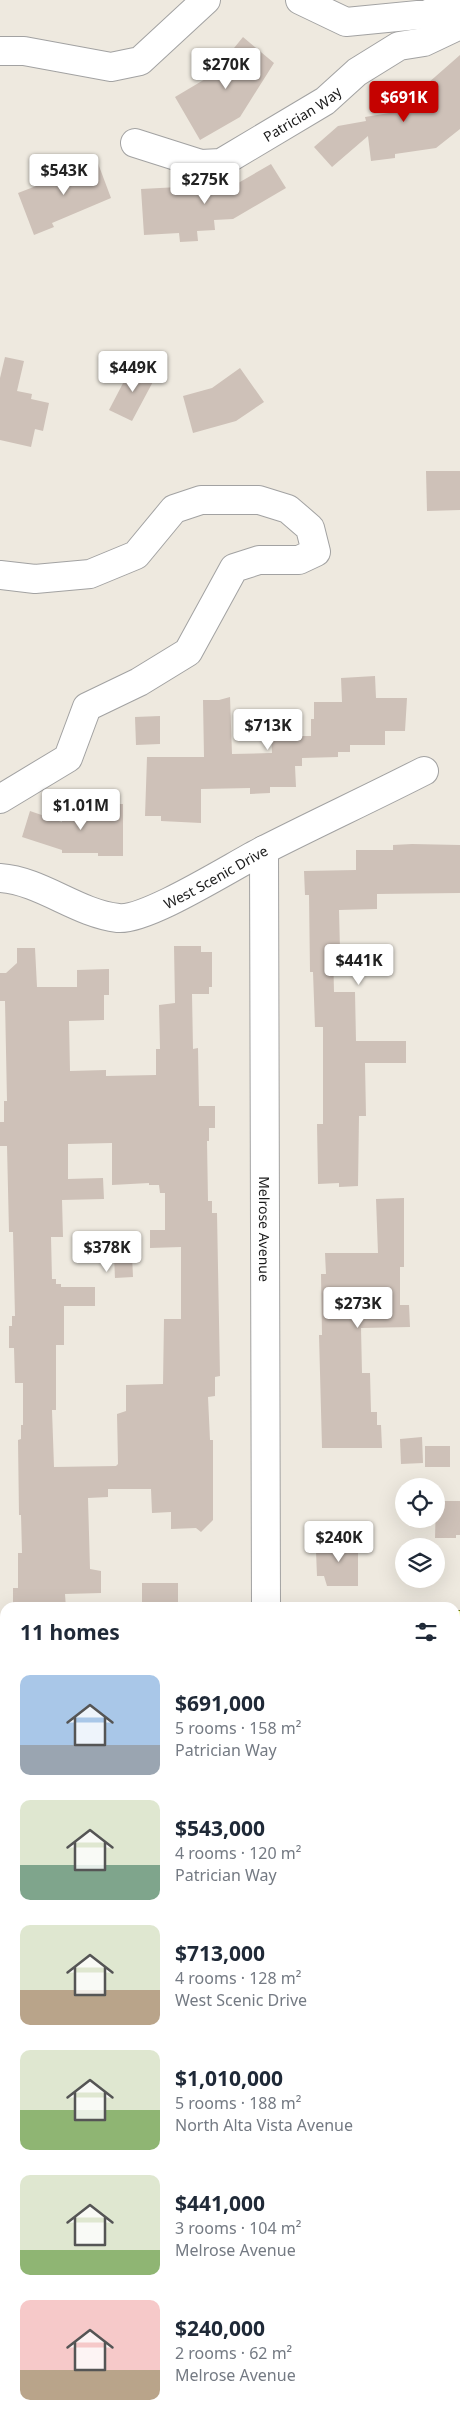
<!DOCTYPE html>
<html lang="en">
<head>
<meta charset="utf-8">
<style>
	:root { --surface:#fff; --page:#f6f6f7; --text:#1f2937; --muted:#747a83; --accent:#c50200 }
	body { margin:0; font-family:"Noto Sans",sans-serif; background:var(--page); color:var(--text); height:100vh; display:flex; flex-direction:column; font-size:19px; white-space:nowrap }
	* { box-sizing:border-box; margin:0 }
	p { font-size:16px; color:var(--muted) }
	.icon { flex:none; width:28px; height:28px; fill:none; stroke:currentColor; stroke-width:2; stroke-linecap:round; stroke-linejoin:round }
	.map { position:relative; flex:1; overflow:hidden }
	.panel { position:absolute; left:0px; top:1602px; width:460px; height:821px; display:flex; flex-direction:column; background:var(--surface); border-radius:15px 15px 0 0; box-shadow:0 5px 20px #0002 }
	.panel>* { flex:none }
	.buttons { position:absolute; left:395px; top:1478px; display:grid; gap:10px }
	.buttons a { display:grid; place-items:center; width:50px; height:50px; border-radius:50%; background:var(--surface); box-shadow:0 5px 20px #0002; font-size:25px }
	.price { position:absolute; translate:-50% -42px; padding:0 11px; border-radius:5px; background:#fff; color:#222; font-size:16px; line-height:32px; filter:drop-shadow(0 1px 2px #0008) }
	.price::after { content:''; position:absolute; left:50%; top:30px; width:15px; height:11px; margin-left:-8px; background:inherit; clip-path:polygon(0 0,100% 0,50% 100%) }
	.price.on { background:var(--accent); color:#fff }
	ul { padding:0; list-style:none }
	li { display:flex; align-items:center; gap:15px; height:125px; padding:0 20px }
	li span { display:grid; place-items:center; flex:none; width:140px; height:100px; border-radius:10px; color:#555 }
	li>.icon { margin-inline-start:auto }
	span .icon { width:60px; height:60px; fill:#fffc; stroke-width:1 }
	li b { font-size:21px }
	h2 { display:flex; justify-content:space-between; align-items:center; height:60px; padding:0 20px; font-size:21px }
	.map>svg:first-child { display:block }
	.residential { fill:#d9d7d7 }
	.building { fill:#cec1b8; fill-rule:evenodd }
	.lines { fill:none; stroke-linecap:round; stroke-linejoin:round }
	.street-casing { stroke:#a2a2a2; stroke-width:30 }
	.secondary-casing { stroke:#667300; stroke-width:30 }
	.street { stroke:#fff; stroke-width:28 }
	.secondary { stroke:#faffab; stroke-width:28 }
	.labels { text-anchor:middle; dominant-baseline:central; stroke-width:5; stroke-linejoin:round; paint-order:stroke }
	.street-label { font-size:14px; fill:#1b1b1b; stroke:#fff }
</style>
</head>
<body>
<div class="map">
<svg width="460" height="2423" viewBox="0 0 460 2423">
	<rect width="100%" height="100%" fill="#eee9df"/>
	<polygon class="residential" points="460,1657 460,2423 0,2423 0,1885 5,1883 5,2419 455,2419 455,1659"/>
	<g class="building">
		<polygon points="243,37 274,63 240,117 200,140 175,97 212,75"/>
		<polygon points="460,55 460,129 436,148 395,154 395,158 371,161 368,136 332,167 314,147 338,126 366,121 365,117 395,112"/>
		<polygon points="96,158 111,198 52,223 54,227 34,235 18,193 75,171 73,166"/>
		<polygon points="271,164 286,188 233,219 214,220 215,230 197,231 198,241 180,242 179,233 144,235 141,189 179,187 179,190 233,186"/>
		<polygon points="5,357 24,361 17,391 32,394 31,399 49,403 43,431 35,429 31,447 0,440 0,378"/>
		<polygon points="133,364 156,376 132,421 109,410"/>
		<polygon points="240,368 264,402 236,421 193,433 183,396 212,388"/>
		<polygon points="426,471 460,471 460,510 427,511"/>
		<polygon points="375,676 376,698 407,698 405,731 385,731 385,745 350,745 350,752 338,752 338,757 302,758 302,766 295,766 296,787 270,787 270,793 250,794 250,788 201,789 201,823 161,821 161,816 145,816 147,757 204,757 203,700 219,700 230,697 232,754 272,753 271,736 311,736 311,719 314,719 314,702 342,702 341,678"/>
		<polygon points="160,716 160,744 136,745 135,717"/>
		<polygon points="101,804 123,804 123,856 98,856 98,853 62,853 62,850 22,837 30,811 62,822 62,813 101,813"/>
		<polygon points="412,844 460,845 460,893 377,894 377,909 339,910 340,950 333,951 334,992 355,992 356,1041 406,1041 406,1063 365,1063 366,1116 359,1116 358,1186 339,1187 339,1183 318,1184 317,1124 323,1124 323,1027 315,1027 313,972 310,972 309,895 305,895 304,871 356,870 356,850 393,850 393,845"/>
		<path d="M174 946H201V952H212V987H209V994H192L193 1049 198 1048 199 1106H215V1128H209V1141H207L208 1201H212V1213H217L220 1376 215 1377V1396L208 1397 210 1440H213V1520L201 1532 196 1528 171 1529V1512L152 1513 151 1489H108V1497L88 1498 90 1569 101 1571V1593L65 1594 66 1608H13V1588H18V1553H22L21 1515H19L18 1440 21 1439V1425H23V1383H15L14 1348H9V1326H12V1316H15L13 1232H9L7 1146H0V1122H4V1101H7L5 1001H0V973H6L17 963V948H35L37 987H77V970L109 969V995H104V1020L69 1021 70 1071 106 1070V1076L156 1075V1049H160L159 1005 175 1003ZM112 1143V1185L149 1183V1185H159L160 1193H165V1230H150V1248L181 1247V1319H164L163 1384 126 1385V1411L117 1414 118 1464 116 1466 54 1467 52 1410H56V1345H64V1306H95V1287H61V1284H56V1279H52L51 1237H63L62 1200 104 1199 103 1178 68 1179V1144Z"/>
		<polygon points="404,1198 404,1267 400,1267 400,1305 409,1305 410,1327 361,1328 362,1373 370,1373 371,1412 377,1412 377,1425 381,1425 382,1448 322,1448 319,1335 322,1335 321,1274 326,1274 325,1253 378,1253 376,1199"/>
		<polygon points="132,1255 133,1277 115,1278 114,1256"/>
		<polygon points="422,1437 423,1463 401,1464 400,1439"/>
		<rect x="425" y="1446" width="25" height="21"/>
		<polygon points="436,1501 460,1501 460,1535 456,1535 456,1538 435,1538"/>
		<polygon points="358,1539 358,1586 327,1586 324,1576 317,1576 316,1551 323,1551 326,1540"/>
		<rect x="142" y="1583" width="36" height="25"/>
	</g>
	<g class="lines">
		<g class="street-casing">
			<g id="street">
				<polyline points="300,0 346,22 428,14 456,0"/>
				<polyline points="0,51 24,51 111,67 140,61 206,0"/>
				<path id="s1" d="M135 143 201 164 221 163 325 101 357 72 399 46 424 42 460 25"/>
				<polyline points="0,575 35,579 90,574 136,555 174,509 201,500 259,500 288,509 310,528 316,552 299,560 259,560 234,568 188,652 139,682 87,707 68,758 0,799"/>
				<path id="s2" d="M264 850 266 1608"/>
				<path id="s3" d="M0 878C42 881 76 913 118 918 147 921 234 865 264 850 317 823 371 798 424 771"/>
				<polyline points="330,2419 330,2423"/>
			</g>
		</g>
		<g class="secondary-casing">
			<g id="secondary">
				<polyline points="455,1627 460,1625"/>
				<polyline points="0,1849 5,1847"/>
			</g>
		</g>
		<use href="#street" class="street"/>
		<use href="#secondary" class="secondary"/>
	</g>
	<g class="labels">
		<g class="street-label">
			<text stroke="none"><textPath href="#s1" startOffset="184">Patrician Way</textPath></text>
			<text stroke="none"><textPath href="#s3" startOffset="232">West Scenic Drive</textPath></text>
			<text stroke="none"><textPath href="#s2" startOffset="379">Melrose Avenue</textPath></text>
		</g>
	</g>
</svg>
<div class="buttons">
<a><svg class="icon" aria-label="locate" viewBox="0 0 24 24"><circle cx="12" cy="12" r="6"/><path d="M12 2v4M12 18v4M2 12h4M18 12h4"/></svg></a>
<a><svg class="icon" aria-label="layers" viewBox="0 0 24 24"><path d="M12 4l9 5-9 5-9-5zM3 14l9 5 9-5"/></svg></a>
</div>
<b class="price" style="left:226px;top:90px">$270K</b>
<b class="price on" style="left:404px;top:123px">$691K</b>
<b class="price" style="left:64px;top:196px">$543K</b>
<b class="price" style="left:205px;top:205px">$275K</b>
<b class="price" style="left:133px;top:393px">$449K</b>
<b class="price" style="left:268px;top:751px">$713K</b>
<b class="price" style="left:81px;top:831px">$1.01M</b>
<b class="price" style="left:359px;top:986px">$441K</b>
<b class="price" style="left:107px;top:1273px">$378K</b>
<b class="price" style="left:358px;top:1329px">$273K</b>
<b class="price" style="left:339px;top:1563px">$240K</b>
<section class="panel">
<h2>11 homes<svg class="icon" aria-label="filters" viewBox="0 0 24 24"><path d="M4 7h16M4 17h16"/><circle cx="9" cy="7" r="2"/><circle cx="15" cy="17" r="2"/></svg></h2>
<ul>
<li><span style="background:linear-gradient(#a9c7e8 70%,#9aa5b1 0)"><svg class="icon" aria-label="home" viewBox="0 0 24 24"><path d="M3 11l9-7 9 7M6 9v11h12V9"/></svg></span><div><b>$691,000</b><p>5 rooms · 158 m²</p><p>Patrician Way</p></div></li>
<li><span style="background:linear-gradient(#dfe7d0 65%,#7fa58c 0)"><svg class="icon" aria-label="home" viewBox="0 0 24 24"><path d="M3 11l9-7 9 7M6 9v11h12V9"/></svg></span><div><b>$543,000</b><p>4 rooms · 120 m²</p><p>Patrician Way</p></div></li>
<li><span style="background:linear-gradient(#dfe7d0 65%,#b9a48a 0)"><svg class="icon" aria-label="home" viewBox="0 0 24 24"><path d="M3 11l9-7 9 7M6 9v11h12V9"/></svg></span><div><b>$713,000</b><p>4 rooms · 128 m²</p><p>West Scenic Drive</p></div></li>
<li><span style="background:linear-gradient(#dfe7d0 60%,#8fb573 0)"><svg class="icon" aria-label="home" viewBox="0 0 24 24"><path d="M3 11l9-7 9 7M6 9v11h12V9"/></svg></span><div><b>$1,010,000</b><p>5 rooms · 188 m²</p><p>North Alta Vista Avenue</p></div></li>
<li><span style="background:linear-gradient(#dfe7d0 75%,#8fb573 0)"><svg class="icon" aria-label="home" viewBox="0 0 24 24"><path d="M3 11l9-7 9 7M6 9v11h12V9"/></svg></span><div><b>$441,000</b><p>3 rooms · 104 m²</p><p>Melrose Avenue</p></div></li>
<li><span style="background:linear-gradient(#f6c9c9 70%,#b9a48a 0)"><svg class="icon" aria-label="home" viewBox="0 0 24 24"><path d="M3 11l9-7 9 7M6 9v11h12V9"/></svg></span><div><b>$240,000</b><p>2 rooms · 62 m²</p><p>Melrose Avenue</p></div></li>
</ul>
</section>
</div>
</body>
</html>
